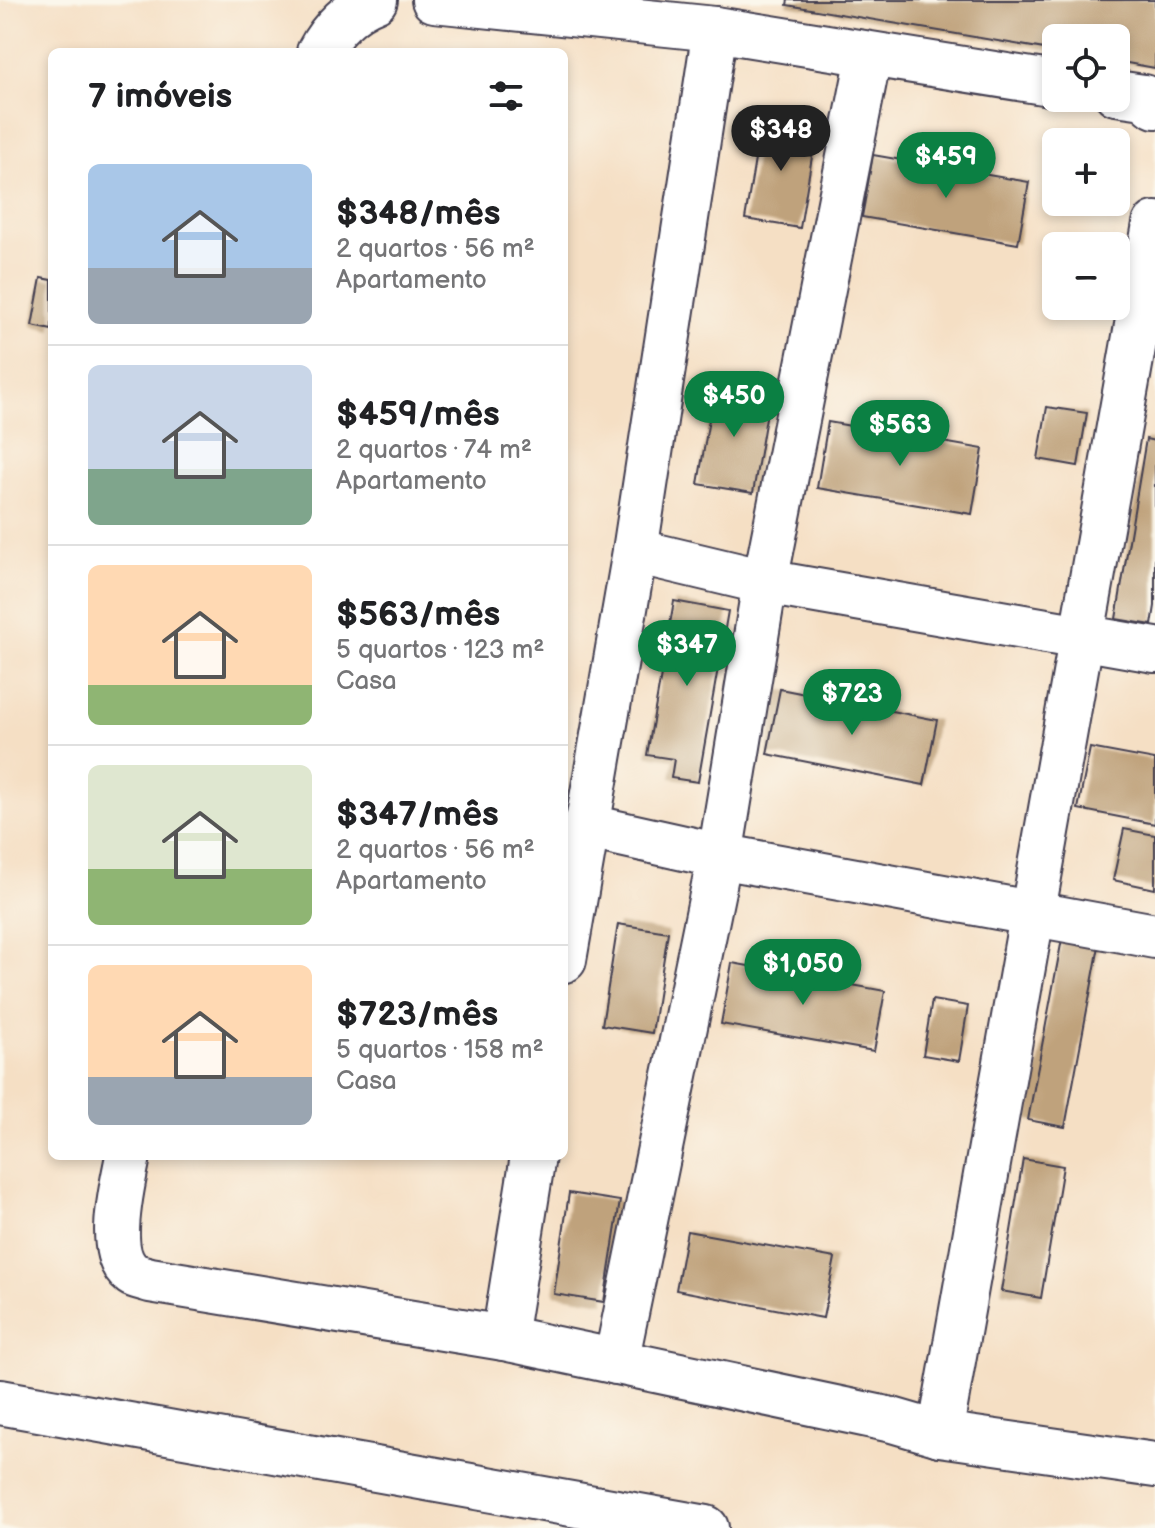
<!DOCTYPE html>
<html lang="pt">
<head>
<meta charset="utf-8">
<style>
	:root { --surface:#fff; --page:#f2f2f2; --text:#202124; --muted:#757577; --line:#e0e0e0; --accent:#0b8043 }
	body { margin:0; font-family:"Balsamiq Sans",sans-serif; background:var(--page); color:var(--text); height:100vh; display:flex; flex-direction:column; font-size:30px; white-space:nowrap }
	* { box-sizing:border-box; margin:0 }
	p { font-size:26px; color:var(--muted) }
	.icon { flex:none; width:44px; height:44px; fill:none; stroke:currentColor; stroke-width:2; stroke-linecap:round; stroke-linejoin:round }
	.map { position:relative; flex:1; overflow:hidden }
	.side { position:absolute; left:48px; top:48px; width:520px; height:1112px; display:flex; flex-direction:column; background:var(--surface); border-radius:12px; box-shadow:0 4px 12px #0003 }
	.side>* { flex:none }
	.fabs { position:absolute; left:1042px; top:24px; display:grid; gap:16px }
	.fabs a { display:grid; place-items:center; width:88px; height:88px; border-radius:12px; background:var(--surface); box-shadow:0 4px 12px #0003; font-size:40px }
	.price { position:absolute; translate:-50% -68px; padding:0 18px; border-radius:28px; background:var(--accent); color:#fff; font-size:26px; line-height:52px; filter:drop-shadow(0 2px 4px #0008) }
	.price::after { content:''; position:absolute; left:50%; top:48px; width:24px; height:18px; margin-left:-12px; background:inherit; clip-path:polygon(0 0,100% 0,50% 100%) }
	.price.current { background:#222; color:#fff }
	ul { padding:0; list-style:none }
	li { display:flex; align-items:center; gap:24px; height:200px; padding:0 40px }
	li+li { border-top:2px solid var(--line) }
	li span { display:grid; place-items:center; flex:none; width:224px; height:160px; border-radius:12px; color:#555 }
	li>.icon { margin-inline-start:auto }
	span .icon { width:96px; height:96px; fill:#fffc; stroke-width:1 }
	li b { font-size:34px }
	h2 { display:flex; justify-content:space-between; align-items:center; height:96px; padding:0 40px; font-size:34px }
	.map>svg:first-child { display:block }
	.building { fill:#bfa27b }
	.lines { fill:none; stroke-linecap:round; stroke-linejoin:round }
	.minor-casing { stroke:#423e50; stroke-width:48 }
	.minor { stroke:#fff; stroke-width:44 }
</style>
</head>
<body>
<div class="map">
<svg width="1155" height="1528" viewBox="0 0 1155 1528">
	<rect width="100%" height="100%" fill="#fbf7ec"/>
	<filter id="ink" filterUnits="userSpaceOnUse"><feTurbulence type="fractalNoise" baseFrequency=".0125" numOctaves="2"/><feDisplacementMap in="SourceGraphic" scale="16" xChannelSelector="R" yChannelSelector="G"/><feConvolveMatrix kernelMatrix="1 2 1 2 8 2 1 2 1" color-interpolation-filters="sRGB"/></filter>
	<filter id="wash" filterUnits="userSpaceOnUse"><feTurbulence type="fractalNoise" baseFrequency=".006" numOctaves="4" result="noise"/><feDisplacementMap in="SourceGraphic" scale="32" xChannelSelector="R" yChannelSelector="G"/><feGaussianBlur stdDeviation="1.8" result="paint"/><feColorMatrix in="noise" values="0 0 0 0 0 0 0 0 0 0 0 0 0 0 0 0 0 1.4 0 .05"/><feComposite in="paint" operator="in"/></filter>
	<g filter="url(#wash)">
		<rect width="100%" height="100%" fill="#f5dfc4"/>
		<g id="blocks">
			<g class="building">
				<polygon points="788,0 1155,0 1155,68 1116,61 1116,38 1056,38 1056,51 787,5"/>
				<polygon points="762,118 817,127 800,228 745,219"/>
				<polygon points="873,155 1029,182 1018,244 862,217"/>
				<polygon points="41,278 52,280 52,330 32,326"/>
				<polygon points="715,384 770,394 753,493 698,484"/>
				<polygon points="1047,407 1087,413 1078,466 1038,459"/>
				<polygon points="828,422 983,449 972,514 817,488"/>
				<polygon points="1146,439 1155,441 1155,606 1152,625 1116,619"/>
				<polygon points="674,601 728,611 698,782 671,778 674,759 647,755"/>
				<polygon points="780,689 937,720 924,785 767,754"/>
				<polygon points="1090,748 1155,760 1155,824 1078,809"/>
				<polygon points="1124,829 1155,835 1155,889 1113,880"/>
				<polygon points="618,924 668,932 652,1033 602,1025"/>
				<polygon points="1062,939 1099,946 1065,1127 1028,1120"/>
				<polygon points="732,963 885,991 874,1051 721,1024"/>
				<polygon points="932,1000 968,1006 959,1061 923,1055"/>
				<polygon points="1023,1159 1063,1166 1041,1298 1001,1291"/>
				<polygon points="569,1193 620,1201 604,1302 554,1294"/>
				<polygon points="687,1231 835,1258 823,1318 676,1290"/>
			</g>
		</g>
	</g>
	<g filter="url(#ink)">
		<use href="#blocks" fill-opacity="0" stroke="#423e50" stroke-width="2"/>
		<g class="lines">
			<g class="minor-casing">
				<g id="minor">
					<polyline points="434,0 715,29 1056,84"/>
					<path d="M319 52C331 29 351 9 375 0"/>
					<polyline points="1116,93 1144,97 1155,106"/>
					<polyline points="635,551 765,582 1155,650"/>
					<polyline points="585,826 720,856 1155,936"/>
					<polyline points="564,960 635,551 715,29"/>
					<path d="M128 1156C123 1184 104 1253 132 1274 136 1277 145 1278 150 1280L504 1338 892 1420 940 1434 1155 224"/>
					<polyline points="504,1338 533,1156"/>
					<polyline points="616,1362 720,856 765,582 869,56"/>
					<polyline points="0,1402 706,1528"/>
					<polyline points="940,1434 1155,1465"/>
				</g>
			</g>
			<use href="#minor" class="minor"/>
		</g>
	</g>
</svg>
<div class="fabs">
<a><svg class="icon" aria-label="locate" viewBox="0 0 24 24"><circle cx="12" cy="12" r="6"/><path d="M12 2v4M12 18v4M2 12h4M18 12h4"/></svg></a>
<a>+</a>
<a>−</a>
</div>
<b class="price current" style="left:781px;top:173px">$348</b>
<b class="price" style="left:946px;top:200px">$459</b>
<b class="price" style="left:734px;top:439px">$450</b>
<b class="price" style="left:900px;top:468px">$563</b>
<b class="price" style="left:687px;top:688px">$347</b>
<b class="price" style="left:852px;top:737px">$723</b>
<b class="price" style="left:803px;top:1007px">$1,050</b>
<section class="side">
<h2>7 imóveis<svg class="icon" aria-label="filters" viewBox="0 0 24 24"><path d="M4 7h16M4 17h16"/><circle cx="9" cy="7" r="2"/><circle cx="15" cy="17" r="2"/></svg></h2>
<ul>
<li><span style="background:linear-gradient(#a9c7e8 65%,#9aa5b1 0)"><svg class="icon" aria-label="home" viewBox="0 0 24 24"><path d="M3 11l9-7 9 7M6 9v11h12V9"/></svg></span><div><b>$348/mês</b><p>2 quartos · 56 m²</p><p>Apartamento</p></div></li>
<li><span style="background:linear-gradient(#c9d6e8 65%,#7fa58c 0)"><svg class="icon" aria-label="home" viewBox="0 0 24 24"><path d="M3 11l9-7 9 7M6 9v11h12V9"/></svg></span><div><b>$459/mês</b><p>2 quartos · 74 m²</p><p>Apartamento</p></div></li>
<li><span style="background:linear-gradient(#ffd9b3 75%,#8fb573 0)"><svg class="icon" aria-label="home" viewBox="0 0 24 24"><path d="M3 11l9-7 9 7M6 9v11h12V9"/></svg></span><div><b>$563/mês</b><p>5 quartos · 123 m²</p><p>Casa</p></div></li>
<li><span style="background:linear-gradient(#dfe7d0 65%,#8fb573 0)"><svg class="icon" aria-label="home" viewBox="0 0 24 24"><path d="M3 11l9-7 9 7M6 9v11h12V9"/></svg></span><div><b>$347/mês</b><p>2 quartos · 56 m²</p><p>Apartamento</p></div></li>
<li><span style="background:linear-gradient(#ffd9b3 70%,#9aa5b1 0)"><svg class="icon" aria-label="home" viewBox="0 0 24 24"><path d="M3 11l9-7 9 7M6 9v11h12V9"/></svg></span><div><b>$723/mês</b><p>5 quartos · 158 m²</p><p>Casa</p></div></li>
</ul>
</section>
</div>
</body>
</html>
